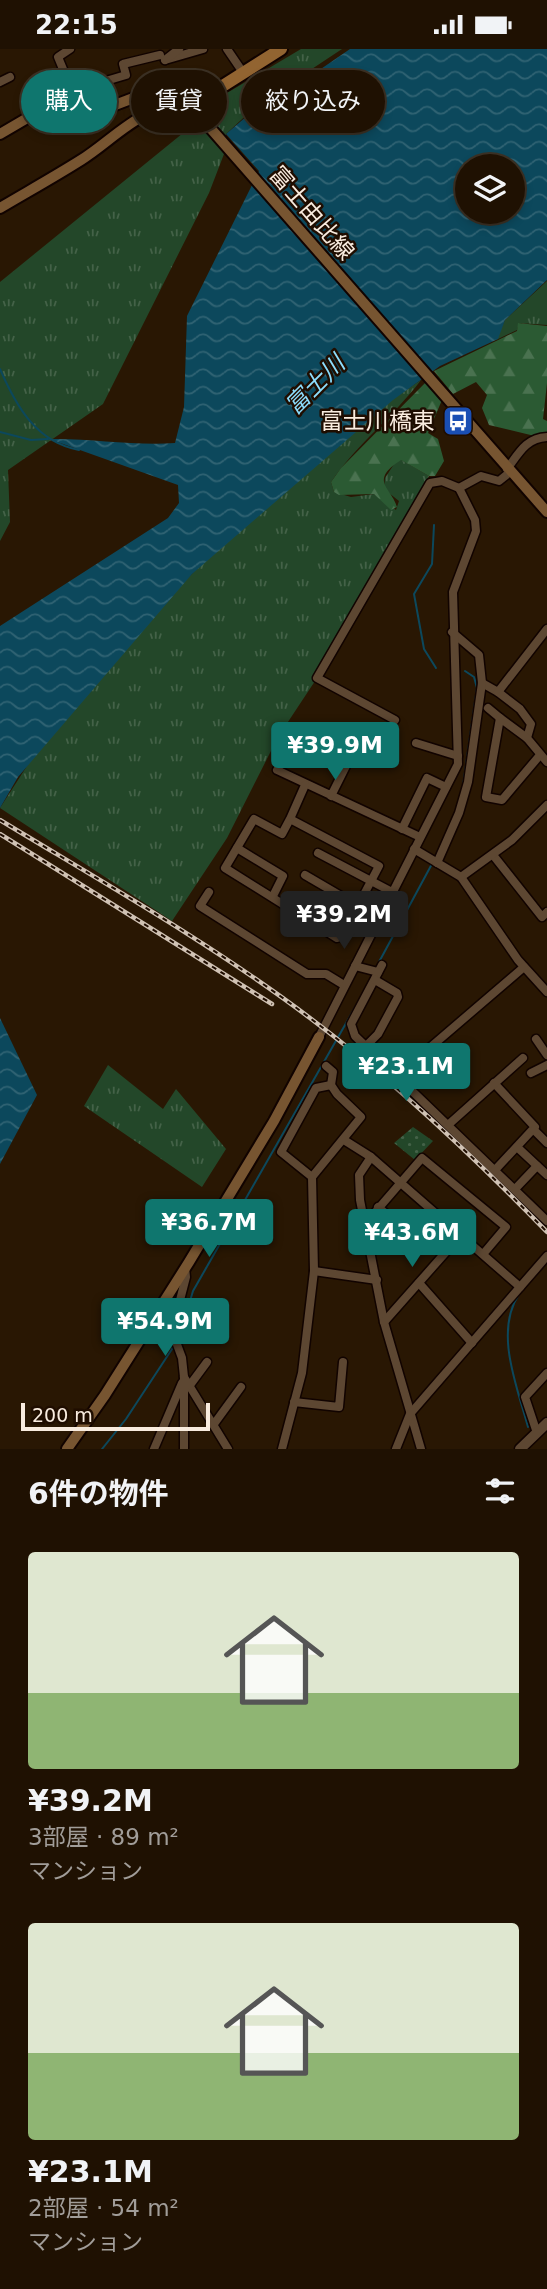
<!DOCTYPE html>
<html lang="ja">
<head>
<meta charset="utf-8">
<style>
	:root { --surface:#1f1102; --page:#271a0c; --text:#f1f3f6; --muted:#a19d99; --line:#3c3124; --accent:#0f766e }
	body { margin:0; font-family:"DejaVu Sans","Noto Sans JP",sans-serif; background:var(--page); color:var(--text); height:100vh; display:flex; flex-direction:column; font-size:26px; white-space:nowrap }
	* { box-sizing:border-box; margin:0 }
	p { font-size:23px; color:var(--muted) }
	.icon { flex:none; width:38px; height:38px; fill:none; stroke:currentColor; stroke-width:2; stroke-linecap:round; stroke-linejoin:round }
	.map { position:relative; height:1400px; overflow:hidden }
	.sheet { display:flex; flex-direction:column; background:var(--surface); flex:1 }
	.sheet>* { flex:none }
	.hud { position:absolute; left:21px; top:21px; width:506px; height:63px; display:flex; gap:14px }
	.controls { position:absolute; left:455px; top:105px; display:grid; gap:14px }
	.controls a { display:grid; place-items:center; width:70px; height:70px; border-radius:50%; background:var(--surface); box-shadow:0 4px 10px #0003,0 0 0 2px var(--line); font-size:35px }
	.scale { position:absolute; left:21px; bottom:18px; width:189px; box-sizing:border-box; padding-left:7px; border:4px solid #f9ecdf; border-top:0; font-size:19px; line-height:24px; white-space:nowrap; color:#f9ecdf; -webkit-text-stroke:5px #1f0d00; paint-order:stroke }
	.price { position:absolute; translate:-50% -60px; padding:0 16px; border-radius:7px; background:var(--accent); color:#fff; font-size:23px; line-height:46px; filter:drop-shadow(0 2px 4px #0008) }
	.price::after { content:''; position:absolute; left:50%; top:42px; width:21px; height:16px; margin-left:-10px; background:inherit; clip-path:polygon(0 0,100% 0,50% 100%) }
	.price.selected { background:#222; color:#fff }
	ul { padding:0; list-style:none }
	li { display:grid; align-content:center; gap:14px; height:371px; padding:0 28px }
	li span { display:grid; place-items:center; height:217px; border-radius:7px; color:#555 }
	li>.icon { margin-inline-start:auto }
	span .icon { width:126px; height:126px; fill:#fffc; stroke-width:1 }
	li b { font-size:30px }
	h2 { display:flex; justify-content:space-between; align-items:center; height:84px; padding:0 28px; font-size:30px }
	.tag { padding:0 24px; border-radius:32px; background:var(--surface); box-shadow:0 4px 10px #0003,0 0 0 2px var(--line); font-size:24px; line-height:63px }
	.tag.selected { background:var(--accent); color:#fff }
	.status { display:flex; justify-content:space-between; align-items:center; height:49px; padding:0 35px; background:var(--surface); direction:ltr }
	.status svg { height:19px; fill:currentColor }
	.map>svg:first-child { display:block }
	.grass { fill:url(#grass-tufts) }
	.forest { fill:url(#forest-firs) }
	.park { fill:url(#park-dots) }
	.water { fill:url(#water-waves); fill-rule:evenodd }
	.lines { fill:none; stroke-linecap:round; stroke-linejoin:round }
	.stream { stroke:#0c485c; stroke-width:2 }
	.minor-casing { stroke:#110300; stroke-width:11 }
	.tertiary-casing { stroke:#110300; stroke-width:13 }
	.secondary-casing { stroke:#110300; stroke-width:14 }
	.primary-casing { stroke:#110300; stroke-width:16 }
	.minor { stroke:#5d4732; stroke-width:8 }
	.tertiary { stroke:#5d4732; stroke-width:10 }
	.secondary { stroke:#775531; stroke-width:10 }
	.primary { stroke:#926431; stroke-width:12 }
	.rail-casing { stroke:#d0c2b4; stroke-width:4.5 }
	.rail { stroke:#1f0d00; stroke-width:2; stroke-dasharray:5; stroke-linecap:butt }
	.labels { text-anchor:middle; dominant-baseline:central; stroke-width:5; stroke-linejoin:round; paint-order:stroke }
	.street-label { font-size:23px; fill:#f9ecdf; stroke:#1f0d00 }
	.poi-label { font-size:23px; fill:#f9ecdf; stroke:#1f0d00; text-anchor:end }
	.water-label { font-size:24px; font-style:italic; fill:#8cddfc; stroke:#1f0d00 }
</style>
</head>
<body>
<div class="status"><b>22:15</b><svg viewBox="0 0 49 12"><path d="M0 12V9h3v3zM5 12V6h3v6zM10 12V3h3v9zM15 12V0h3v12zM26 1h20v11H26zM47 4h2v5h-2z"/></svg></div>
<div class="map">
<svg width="547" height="1400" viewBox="0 0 547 1400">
	<defs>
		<pattern id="grass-tufts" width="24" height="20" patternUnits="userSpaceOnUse" patternTransform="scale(1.75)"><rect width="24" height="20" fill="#234729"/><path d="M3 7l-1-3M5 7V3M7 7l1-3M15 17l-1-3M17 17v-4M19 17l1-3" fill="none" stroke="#446248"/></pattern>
		<pattern id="forest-firs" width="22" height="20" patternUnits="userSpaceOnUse" patternTransform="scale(1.75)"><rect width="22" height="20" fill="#2b5a33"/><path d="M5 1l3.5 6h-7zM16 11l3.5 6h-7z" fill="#4a7250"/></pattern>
		<pattern id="park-dots" width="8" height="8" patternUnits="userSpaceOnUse" patternTransform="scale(1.75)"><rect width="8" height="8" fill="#234729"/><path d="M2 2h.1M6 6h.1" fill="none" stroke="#446248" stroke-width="1.8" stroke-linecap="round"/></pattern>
		<pattern id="water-waves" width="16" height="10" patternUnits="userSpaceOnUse" patternTransform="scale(1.75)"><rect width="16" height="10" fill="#0c485c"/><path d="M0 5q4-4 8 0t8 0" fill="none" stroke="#306373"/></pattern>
	</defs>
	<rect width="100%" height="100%" fill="#291703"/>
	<g class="grass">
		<polygon points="301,0 342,0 256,57 226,85 224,105 209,144 103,355 8,421 10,473 0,492 0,233 188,80 208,62 210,54"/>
		<polygon points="547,232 547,276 519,274 517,281 496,291 505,271"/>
		<path d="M421 331C394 367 356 396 331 433L334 443 351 448 374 445 396 461 399 452 384 440 385 429 398 409 429 427 317 629 278 688 227 789 172 872 0 759 54 675 143 575 302 412Z"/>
		<polygon points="108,1016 163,1060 176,1040 226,1100 202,1138 84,1057"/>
	</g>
	<g class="forest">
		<polygon points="518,274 547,277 547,334 543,370 547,372 547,390 489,376 482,359 487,346 476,333 453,345 434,322 517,282"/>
		<path d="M426 333 442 351 428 384 438 390 444 412 435 427H429L401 411C368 432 392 439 397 458L391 461 374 445 339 446 334 443 331 433 341 419Z"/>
	</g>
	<polygon class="park" points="413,1078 433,1092 415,1111 394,1094"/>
	<g class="water">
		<path d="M350 0H547V231L505 271 498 290 440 317 393 351 192 525 18 728 0 759V577L168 469 179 454 178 436 49 390C91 389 133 397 175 394L184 358 187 267 259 122 226 85 261 55 280 48ZM467 117H513V163H467Z"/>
		<polygon points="0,969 37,1046 0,1115"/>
	</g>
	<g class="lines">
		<g class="stream">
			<path d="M0 320C16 357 36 393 79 401"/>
			<polyline points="0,383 31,391 48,390"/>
			<polyline points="434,476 432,515 414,545 424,600 436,619"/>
			<polyline points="463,737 477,639 474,628 465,622"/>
			<polyline points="379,913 433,813"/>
			<path d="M519 1245C494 1283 517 1337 528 1378"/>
			<polyline points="179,1289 193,1242 357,955"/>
			<polyline points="102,1400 126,1370 174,1297"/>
		</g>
		<g class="minor-casing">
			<g id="minor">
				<polyline points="70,0 58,8 72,42"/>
				<polyline points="227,0 242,22"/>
				<polyline points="165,11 203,0"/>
				<polyline points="165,11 179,0"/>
				<polyline points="0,33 10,28"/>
				<polyline points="61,51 72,42 126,26 123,15 160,6"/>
				<path d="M507 420C519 404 526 389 547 388"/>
				<polyline points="459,439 481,427 499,432 510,423"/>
				<polyline points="482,634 498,643 547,580"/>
				<polyline points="498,643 520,660 531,675 527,689 547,713"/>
				<polyline points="488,659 500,669"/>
				<polyline points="527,689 500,669 486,748 502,751 540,706"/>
				<polyline points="416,694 458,707"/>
				<polyline points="331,747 351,707 301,682 277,721 420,788"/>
				<polyline points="290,770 282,785 254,770 225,819 337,889 342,887 379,817 290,770 305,736"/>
				<polyline points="402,780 427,729 446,738"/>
				<polyline points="237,799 283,827 273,847"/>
				<polyline points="414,800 461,828 518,911 547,943"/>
				<polyline points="318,804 392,843"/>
				<polyline points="493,806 542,868 547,863"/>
				<polyline points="437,814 459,764 468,733 482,634 479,606 452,583"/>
				<polyline points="305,826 358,857"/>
				<polyline points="461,828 512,791 547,756"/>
				<polyline points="209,843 200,857 307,925 326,925 344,936"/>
				<polyline points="382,916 351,975 355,987 547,1172"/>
				<polyline points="355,917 378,923"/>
				<polyline points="319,988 458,715 453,543 476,482 475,471 459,439 442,432 430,434 317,629 395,671"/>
				<polyline points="536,990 547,1006"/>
				<polyline points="366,997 378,985 398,948 397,944 375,931"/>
				<polyline points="531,1024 547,1016"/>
				<polyline points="398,1026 524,918"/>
				<polyline points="494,1034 535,1078 495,1121"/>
				<polyline points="448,1076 523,1009"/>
				<polyline points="534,1081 547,1094"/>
				<polyline points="344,1091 371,1108 520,1238"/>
				<polyline points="517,1098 547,1126"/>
				<polyline points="371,1108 359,1126 360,1151 384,1273 421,1400"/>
				<polyline points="312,1128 281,1103 316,1039 331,1036"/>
				<polyline points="516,1139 537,1117"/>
				<polyline points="378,1158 426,1198 446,1174"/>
				<polyline points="365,1175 422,1109 506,1178 484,1204"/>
				<polyline points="314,1222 377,1231"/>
				<polyline points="419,1234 472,1294"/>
				<polyline points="384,1273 461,1186"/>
				<polyline points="184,1328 228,1400"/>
				<polyline points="190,1336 207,1313"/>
				<polyline points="294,1353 339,1358 343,1313"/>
				<polyline points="214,1375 241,1338"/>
				<polyline points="537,1384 525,1348 547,1324"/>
				<polyline points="154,1400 182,1334"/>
				<polyline points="184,1400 184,1328 182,1309 172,1282 186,1228 185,1219"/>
				<polyline points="282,1400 302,1324 314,1222 312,1128 361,1068 337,1045 331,1036 333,1023 326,1017"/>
				<polyline points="396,1400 410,1365 547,1207"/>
			</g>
		</g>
		<g class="tertiary-casing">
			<polyline id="tertiary" points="520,1400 547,1374"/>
		</g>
		<g class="secondary-casing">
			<g id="secondary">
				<polyline points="0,85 58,51 74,61 94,64 136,48 156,60"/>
				<path d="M0 159C27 143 54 128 81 111 115 90 145 51 191 57L547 463"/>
				<polyline points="67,1400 105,1346 189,1213 274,1072 319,988"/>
			</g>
		</g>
		<g class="primary-casing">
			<polyline id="primary" points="191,57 281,0"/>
		</g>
		<use href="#minor" class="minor"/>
		<use href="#tertiary" class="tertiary"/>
		<use href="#secondary" class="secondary"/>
		<use href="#primary" class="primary"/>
		<g class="rail-casing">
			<g id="rail">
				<path d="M0 771C104 834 212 895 310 969 394 1032 473 1107 547 1183"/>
				<polyline points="0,785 272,955"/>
			</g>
		</g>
		<use href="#rail" class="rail"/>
	</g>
	<defs>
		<g id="bus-square" transform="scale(1.575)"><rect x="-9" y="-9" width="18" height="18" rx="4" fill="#1a4fb4" stroke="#1f0d00"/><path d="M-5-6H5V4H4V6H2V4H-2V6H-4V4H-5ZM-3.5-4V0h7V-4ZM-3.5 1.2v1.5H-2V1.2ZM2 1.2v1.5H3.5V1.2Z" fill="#fff"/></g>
	</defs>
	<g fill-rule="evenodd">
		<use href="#bus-square" x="458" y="372"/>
	</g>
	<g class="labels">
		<g class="street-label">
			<text transform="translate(312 164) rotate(49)">富士由比線</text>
		</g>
		<g class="poi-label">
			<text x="435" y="372">富士川橋東</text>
		</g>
		<g class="water-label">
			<text transform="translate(315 336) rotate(-45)">富士川</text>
		</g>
	</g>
</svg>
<div class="controls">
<a><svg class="icon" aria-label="layers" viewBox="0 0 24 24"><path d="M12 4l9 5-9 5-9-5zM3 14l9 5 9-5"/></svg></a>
</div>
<div class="scale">200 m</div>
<b class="price" style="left:335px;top:733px">¥39.9M</b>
<b class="price selected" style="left:344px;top:902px">¥39.2M</b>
<b class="price" style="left:406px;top:1054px">¥23.1M</b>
<b class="price" style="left:209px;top:1210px">¥36.7M</b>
<b class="price" style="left:412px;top:1220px">¥43.6M</b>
<b class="price" style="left:165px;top:1309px">¥54.9M</b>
<div class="hud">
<a class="tag selected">購入</a>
<a class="tag">賃貸</a>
<a class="tag">絞り込み</a>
</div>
</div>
<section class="sheet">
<h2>6件の物件<svg class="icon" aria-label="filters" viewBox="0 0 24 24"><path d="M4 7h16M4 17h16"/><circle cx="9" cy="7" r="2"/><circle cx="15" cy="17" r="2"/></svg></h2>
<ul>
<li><span style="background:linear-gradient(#dfe7d0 65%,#8fb573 0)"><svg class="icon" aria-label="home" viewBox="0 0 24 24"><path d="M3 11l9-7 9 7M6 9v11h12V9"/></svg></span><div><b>¥39.2M</b><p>3部屋 · 89 m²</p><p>マンション</p></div></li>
<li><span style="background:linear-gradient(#dfe7d0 60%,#8fb573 0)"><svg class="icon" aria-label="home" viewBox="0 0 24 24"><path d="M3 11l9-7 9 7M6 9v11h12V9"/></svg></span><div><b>¥23.1M</b><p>2部屋 · 54 m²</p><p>マンション</p></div></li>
</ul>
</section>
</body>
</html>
